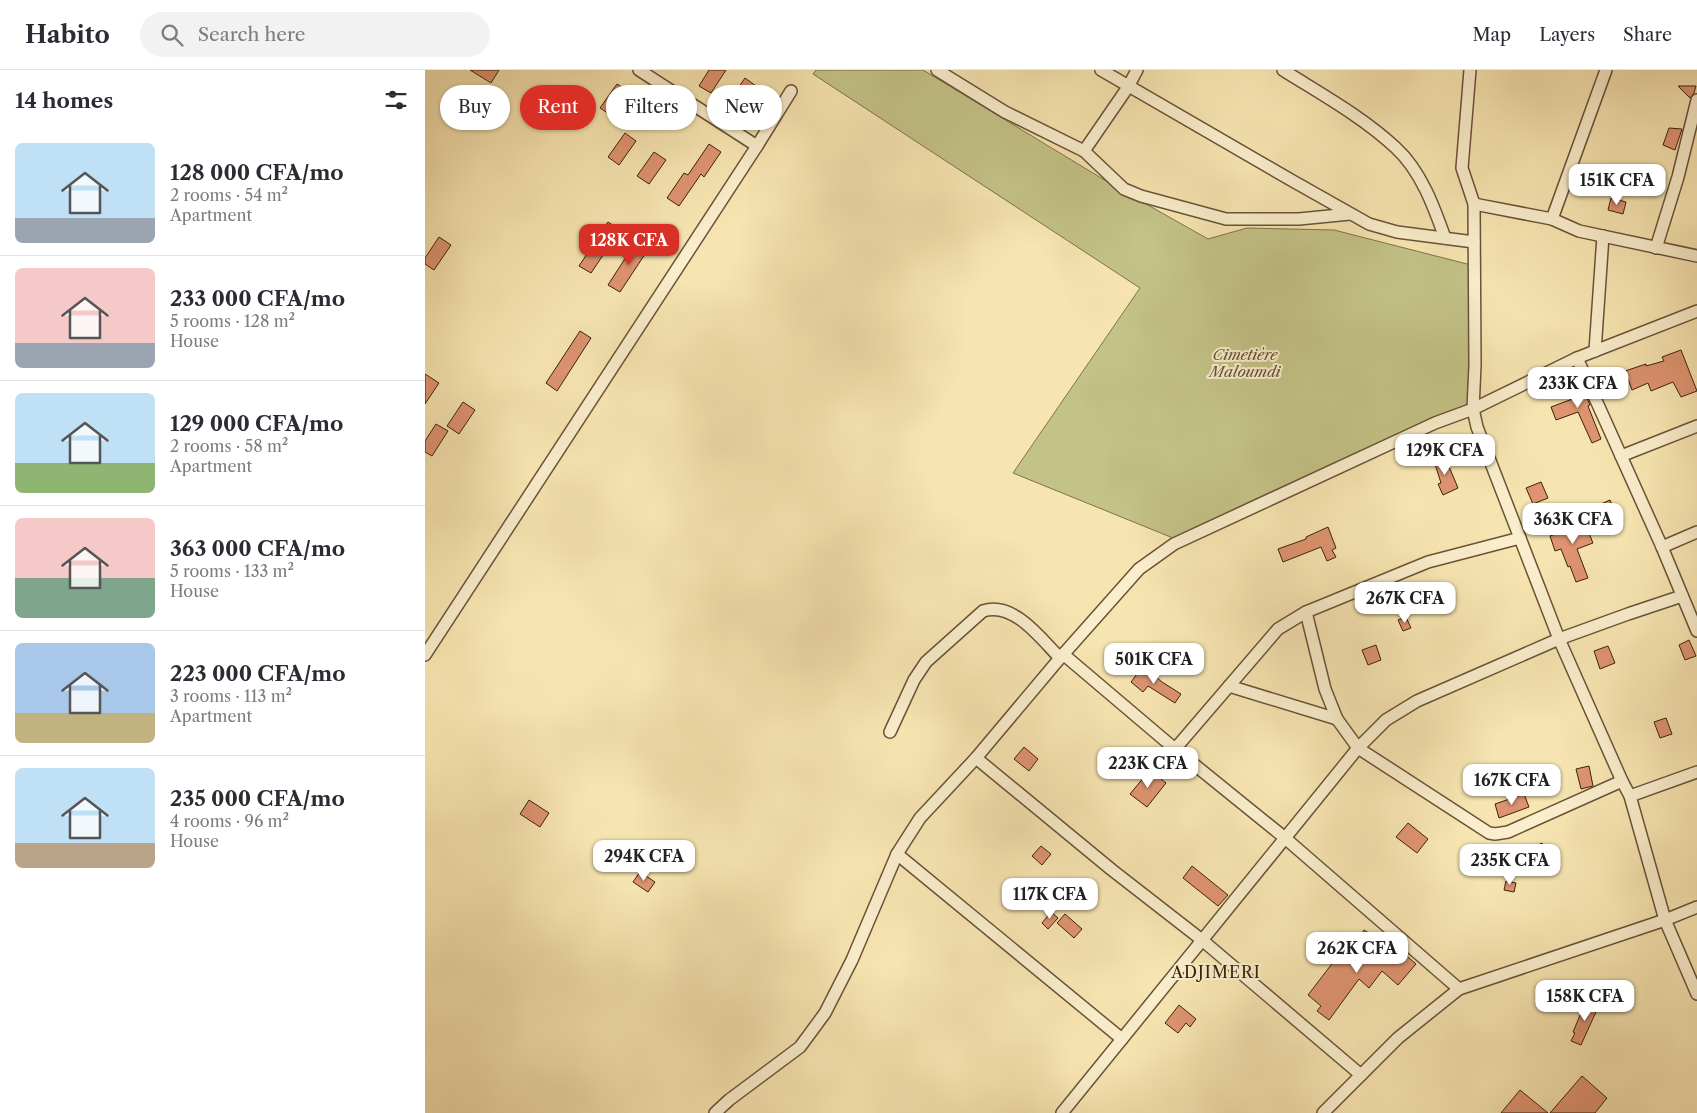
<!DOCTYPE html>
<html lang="en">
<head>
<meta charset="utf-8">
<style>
	:root { --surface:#fff; --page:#f2f2f3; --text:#2b2b33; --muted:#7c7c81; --line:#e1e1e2; --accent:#d93025 }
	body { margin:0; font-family:"Libre Caslon Text",serif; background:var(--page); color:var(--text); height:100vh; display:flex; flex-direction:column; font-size:19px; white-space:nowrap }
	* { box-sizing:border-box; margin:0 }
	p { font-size:16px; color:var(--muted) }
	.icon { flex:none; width:28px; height:28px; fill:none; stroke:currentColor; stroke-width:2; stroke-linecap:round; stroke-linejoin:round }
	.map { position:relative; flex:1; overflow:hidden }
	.panel { display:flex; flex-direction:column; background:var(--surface); width:425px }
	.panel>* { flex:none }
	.guide { position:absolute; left:15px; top:15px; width:475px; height:45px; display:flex; gap:10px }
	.price { position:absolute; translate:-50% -42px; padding:0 11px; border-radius:10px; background:#fff; color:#222; font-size:16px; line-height:32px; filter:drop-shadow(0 1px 2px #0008) }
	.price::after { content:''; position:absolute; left:50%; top:30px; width:15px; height:11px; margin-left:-8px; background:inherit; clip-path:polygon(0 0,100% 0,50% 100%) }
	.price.on { background:var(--accent); color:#fff }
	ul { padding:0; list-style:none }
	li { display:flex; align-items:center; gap:15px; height:125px; padding:0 15px }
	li+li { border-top:1px solid var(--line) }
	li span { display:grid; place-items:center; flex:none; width:140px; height:100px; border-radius:8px; color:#555 }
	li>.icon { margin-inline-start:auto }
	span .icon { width:60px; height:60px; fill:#fffc; stroke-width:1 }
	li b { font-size:21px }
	h2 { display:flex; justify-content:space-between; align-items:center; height:60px; padding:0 15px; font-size:21px }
	.tag { padding:0 18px; border-radius:22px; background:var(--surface); box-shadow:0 1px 4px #0004; font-size:18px; line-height:45px }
	.tag.on { background:var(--accent); color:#fff }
	header { display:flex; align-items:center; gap:30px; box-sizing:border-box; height:70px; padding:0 25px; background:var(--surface); border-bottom:1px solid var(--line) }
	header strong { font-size:24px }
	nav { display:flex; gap:28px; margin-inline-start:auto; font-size:18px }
	.search { width:350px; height:45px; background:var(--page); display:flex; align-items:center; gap:12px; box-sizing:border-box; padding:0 18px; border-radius:28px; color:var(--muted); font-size:19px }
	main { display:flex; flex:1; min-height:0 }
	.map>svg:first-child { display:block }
	.green { fill:#c3c287; stroke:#7f724b }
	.building { fill:#de9470; stroke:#3b210f }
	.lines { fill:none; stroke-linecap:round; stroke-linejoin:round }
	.minor-casing { stroke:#6a5238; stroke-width:14 }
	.minor { stroke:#faeecc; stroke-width:11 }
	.labels { text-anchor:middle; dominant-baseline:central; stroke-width:4; stroke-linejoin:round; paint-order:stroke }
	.park-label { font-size:15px; font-style:italic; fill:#645133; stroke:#faeecc }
	.neighbourhood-label { font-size:16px; letter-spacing:1px; fill:#3b210f; stroke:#faeecc }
</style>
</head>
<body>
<header>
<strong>Habito</strong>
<div class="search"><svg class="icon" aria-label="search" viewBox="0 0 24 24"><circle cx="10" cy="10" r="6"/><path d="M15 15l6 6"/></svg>Search here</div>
<nav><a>Map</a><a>Layers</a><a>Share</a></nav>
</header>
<main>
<section class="panel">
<h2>14 homes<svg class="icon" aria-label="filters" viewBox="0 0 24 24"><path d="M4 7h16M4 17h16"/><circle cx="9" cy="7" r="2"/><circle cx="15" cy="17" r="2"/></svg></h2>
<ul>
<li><span style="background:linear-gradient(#bfe0f5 75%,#9aa5b1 0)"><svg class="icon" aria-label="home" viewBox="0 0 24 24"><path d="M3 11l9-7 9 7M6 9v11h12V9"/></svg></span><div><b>128 000 CFA/mo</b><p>2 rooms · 54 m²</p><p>Apartment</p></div></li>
<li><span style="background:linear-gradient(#f6c9c9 75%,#9aa5b1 0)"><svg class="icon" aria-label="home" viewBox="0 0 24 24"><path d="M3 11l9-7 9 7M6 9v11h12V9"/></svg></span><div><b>233 000 CFA/mo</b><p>5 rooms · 128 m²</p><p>House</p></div></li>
<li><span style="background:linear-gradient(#bfe0f5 70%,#8fb573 0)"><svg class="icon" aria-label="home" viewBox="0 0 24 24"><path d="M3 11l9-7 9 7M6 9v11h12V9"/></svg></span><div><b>129 000 CFA/mo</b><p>2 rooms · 58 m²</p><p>Apartment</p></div></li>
<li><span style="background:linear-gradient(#f6c9c9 60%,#7fa58c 0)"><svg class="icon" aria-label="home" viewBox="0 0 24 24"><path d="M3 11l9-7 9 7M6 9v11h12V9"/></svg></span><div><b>363 000 CFA/mo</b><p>5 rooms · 133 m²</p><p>House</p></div></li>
<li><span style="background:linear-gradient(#a9c7e8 70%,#c2b280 0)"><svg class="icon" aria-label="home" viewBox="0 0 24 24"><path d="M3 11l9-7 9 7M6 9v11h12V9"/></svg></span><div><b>223 000 CFA/mo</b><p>3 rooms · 113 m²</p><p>Apartment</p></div></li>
<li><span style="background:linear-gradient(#bfe0f5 75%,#b9a48a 0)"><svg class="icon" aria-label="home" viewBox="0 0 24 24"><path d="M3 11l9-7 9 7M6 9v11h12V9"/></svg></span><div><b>235 000 CFA/mo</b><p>4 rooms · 96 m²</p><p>House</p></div></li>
</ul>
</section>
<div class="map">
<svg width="1272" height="1043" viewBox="0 0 1272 1043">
	<rect width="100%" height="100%" fill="#f7e5b1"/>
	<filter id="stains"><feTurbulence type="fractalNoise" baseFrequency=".004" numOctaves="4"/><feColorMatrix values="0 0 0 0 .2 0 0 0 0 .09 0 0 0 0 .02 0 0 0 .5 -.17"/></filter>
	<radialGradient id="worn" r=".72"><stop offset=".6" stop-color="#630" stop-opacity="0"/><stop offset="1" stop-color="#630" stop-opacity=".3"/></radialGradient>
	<polygon class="green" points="391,0 498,0 691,117 783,169 822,158 909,160 1054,197 1044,334 748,468 588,403 715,218 388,4"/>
	<g class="building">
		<polygon points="45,0 74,0 66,13"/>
		<polygon points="284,0 301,0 286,23 274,16"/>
		<polygon points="320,8 331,16 314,41 303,33"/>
		<polygon points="192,14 204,22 187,46 175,38"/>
		<polygon points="1253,16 1271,16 1269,23 1265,28"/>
		<polygon points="1244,58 1257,59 1250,80 1238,75"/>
		<polygon points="200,63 211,71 194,95 183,87"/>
		<polygon points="284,74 296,82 279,107 276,104 254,136 242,128 259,103 263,105"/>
		<polygon points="229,82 241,90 224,114 212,106"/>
		<polygon points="1186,128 1201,132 1198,144 1183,140"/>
		<polygon points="183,152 195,160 166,203 154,196"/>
		<polygon points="14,167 26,175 9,200 0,194 0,188"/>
		<polygon points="212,170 224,178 195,222 183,215"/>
		<polygon points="155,261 166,268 132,321 121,313"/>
		<polygon points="1256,280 1272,321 1256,327 1248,312 1226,321 1223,313 1207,320 1200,301 1221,294 1221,296 1239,291 1237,287"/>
		<polygon points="0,304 14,313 0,334"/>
		<polygon points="1151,304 1165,335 1163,336 1176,369 1167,373 1153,342 1131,350 1126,337 1150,328 1142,308"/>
		<polygon points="38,332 50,340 34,364 22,356"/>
		<polygon points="11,354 23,361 7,386 0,382 0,371"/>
		<polygon points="1020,387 1033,418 1018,425 1013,414 1016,413 1009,391"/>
		<polygon points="1116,412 1123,428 1108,434 1101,418"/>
		<polygon points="1185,430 1189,439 1180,443 1176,434"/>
		<polygon points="1156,444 1168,473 1152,479 1163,508 1151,512 1145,496 1143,497 1136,479 1130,481 1125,466 1141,460 1138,452"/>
		<polygon points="903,457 911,478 907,480 911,487 902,491 896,477 858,492 853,479 881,469 881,467"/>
		<polygon points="981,547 986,558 978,561 973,550"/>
		<polygon points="1264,570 1271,586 1260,590 1254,575"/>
		<polygon points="951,575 956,590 943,595 937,580"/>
		<polygon points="1183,576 1190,593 1175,599 1169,581"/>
		<polygon points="718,596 737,612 756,624 750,633 723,616 718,622 706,612"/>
		<polygon points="1241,648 1247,664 1235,668 1229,652"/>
		<polygon points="599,677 613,689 604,701 589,689"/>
		<polygon points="1164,696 1168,716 1156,719 1151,699"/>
		<polygon points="725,700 741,713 722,737 705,724"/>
		<polygon points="1099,724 1104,737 1074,748 1070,734"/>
		<polygon points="104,730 124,743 115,757 95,744"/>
		<polygon points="983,753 1003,769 992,783 971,767"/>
		<polygon points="1117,773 1124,787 1112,793 1105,779"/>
		<polygon points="616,776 626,784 617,795 607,786"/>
		<polygon points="767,796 803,825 793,836 758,808"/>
		<polygon points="215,802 230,812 223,822 208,812"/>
		<polygon points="1081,811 1091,813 1089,822 1079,820"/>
		<polygon points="626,842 633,848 623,859 617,853"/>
		<polygon points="640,844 657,859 649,868 632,853"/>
		<polygon points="939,860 947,865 938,879 956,892 970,876 991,894 973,915 957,901 944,918 934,909 904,950 892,941 896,936 883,925 906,895 911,890 914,892 929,872 931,873"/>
		<polygon points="1165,929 1175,933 1156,975 1146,971 1150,963 1148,962 1159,936 1162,937"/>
		<polygon points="754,935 771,949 765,957 761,953 753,963 740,953"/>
		<polygon points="1157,1006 1182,1028 1170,1043 1125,1043"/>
		<polygon points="1095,1020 1123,1043 1076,1043"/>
	</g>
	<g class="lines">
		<g class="minor-casing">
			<g id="minor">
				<polyline points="214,0 332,76"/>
				<polyline points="512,0 580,42 659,81 699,119 716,126 801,149 874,149 925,144"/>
				<polyline points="676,0 866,110 944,154 972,162 1049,172"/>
				<path d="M858 0C896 24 938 47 971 78 996 101 1009 137 1020 168"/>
				<polyline points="1045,0 1037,98 1049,134 1050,295 1048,339 1052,357 1134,569 1197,711 1205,726 1240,850 1272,924"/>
				<polyline points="659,81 703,17 712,0"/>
				<polyline points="1049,134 1127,149 1154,161 1272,186"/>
				<polyline points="1127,149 1181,0"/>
				<polyline points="1231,178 1253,107 1272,30"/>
				<polyline points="1170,281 1178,166"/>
				<polyline points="1152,288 1237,477 1272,561"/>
				<polyline points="1196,386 1272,356"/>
				<polyline points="1237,477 1272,462"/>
				<polyline points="881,542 900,619 912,649 933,678 1064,763 1070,764 1083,762 1197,711"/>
				<polyline points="638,584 750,679 860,768 1034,919"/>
				<polyline points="0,585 332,76 366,21"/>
				<polyline points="804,616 912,649"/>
				<path d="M465 662 489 610 501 592 558 541C589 531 616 569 635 588"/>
				<polyline points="750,679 853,559 881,542 1003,492 1095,468"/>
				<polyline points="551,688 687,800 777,870 936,1005"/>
				<polyline points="1205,726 1272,702"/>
				<polyline points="472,784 697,969"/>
				<polyline points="290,1043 304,1030 375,977 400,943 427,890 472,784 495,748 551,688 635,588 714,499 749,474 1010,353 1048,339 1152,288 1272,241"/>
				<polyline points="637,1043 933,678 961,650 992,631 1134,569 1203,544 1257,526"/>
				<polyline points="898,1043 973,968 1034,919 1240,850 1272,837"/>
			</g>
		</g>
		<use href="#minor" class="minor"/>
	</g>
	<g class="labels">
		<g class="park-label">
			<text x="820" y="284">Cimetière<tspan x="820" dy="17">Maloumdi</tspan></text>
		</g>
		<g class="neighbourhood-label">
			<text x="791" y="902">ADJIMERI</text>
		</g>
	</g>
	<rect width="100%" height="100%" filter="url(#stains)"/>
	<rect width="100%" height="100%" fill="url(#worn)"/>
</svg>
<b class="price" style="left:1192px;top:136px">151K CFA</b>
<b class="price on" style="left:204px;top:196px">128K CFA</b>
<b class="price" style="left:1153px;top:339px">233K CFA</b>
<b class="price" style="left:1020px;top:406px">129K CFA</b>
<b class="price" style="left:1148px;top:475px">363K CFA</b>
<b class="price" style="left:980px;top:554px">267K CFA</b>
<b class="price" style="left:729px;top:615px">501K CFA</b>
<b class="price" style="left:723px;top:719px">223K CFA</b>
<b class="price" style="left:1087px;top:736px">167K CFA</b>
<b class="price" style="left:219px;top:812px">294K CFA</b>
<b class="price" style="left:1085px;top:816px">235K CFA</b>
<b class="price" style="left:625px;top:850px">117K CFA</b>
<b class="price" style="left:932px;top:904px">262K CFA</b>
<b class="price" style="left:1160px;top:952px">158K CFA</b>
<div class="guide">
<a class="tag">Buy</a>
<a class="tag on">Rent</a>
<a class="tag">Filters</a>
<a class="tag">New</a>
</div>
</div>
</main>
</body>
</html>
